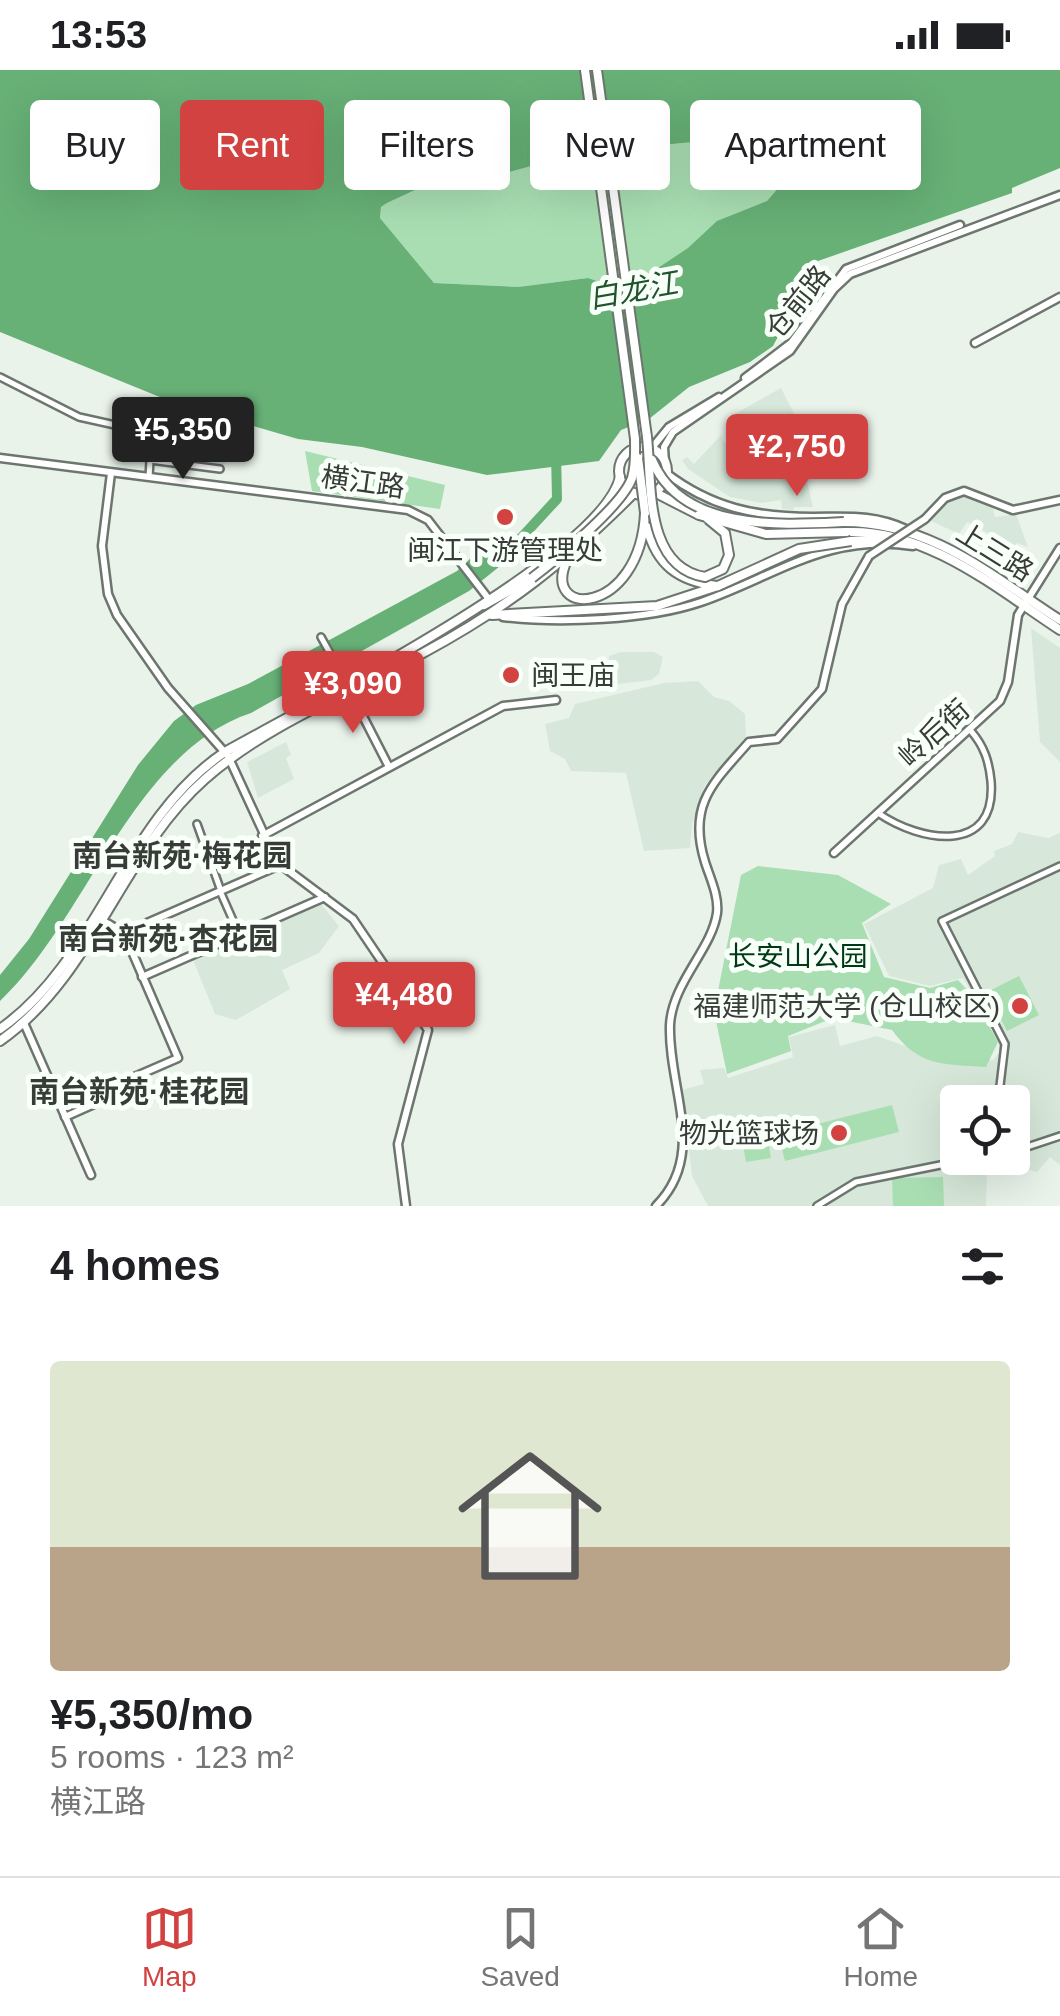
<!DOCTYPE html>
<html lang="en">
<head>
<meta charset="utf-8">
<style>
	:root { --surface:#fff; --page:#f2f2f2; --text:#202124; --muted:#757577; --line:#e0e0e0; --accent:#d14240 }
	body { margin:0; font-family:Helvetica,"Noto Sans SC",sans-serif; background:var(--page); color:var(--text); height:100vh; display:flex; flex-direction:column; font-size:38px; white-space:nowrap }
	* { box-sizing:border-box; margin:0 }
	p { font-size:32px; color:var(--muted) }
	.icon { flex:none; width:55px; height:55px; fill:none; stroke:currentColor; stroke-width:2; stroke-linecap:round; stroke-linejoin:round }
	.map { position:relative; height:1136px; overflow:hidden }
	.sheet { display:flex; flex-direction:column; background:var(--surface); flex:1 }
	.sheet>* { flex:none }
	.hud { position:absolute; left:30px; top:30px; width:1000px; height:90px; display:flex; gap:20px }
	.tools { position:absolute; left:940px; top:1015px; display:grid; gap:20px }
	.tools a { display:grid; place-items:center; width:90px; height:90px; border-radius:10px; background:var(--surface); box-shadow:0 10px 40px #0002; font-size:50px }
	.price { position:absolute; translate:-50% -85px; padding:0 22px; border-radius:10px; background:var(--accent); color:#fff; font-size:32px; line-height:65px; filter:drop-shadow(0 2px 5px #0008) }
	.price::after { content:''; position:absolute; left:50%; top:60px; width:30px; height:22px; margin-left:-15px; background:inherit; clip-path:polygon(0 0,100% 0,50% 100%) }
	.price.active { background:#222; color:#fff }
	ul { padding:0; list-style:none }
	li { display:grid; align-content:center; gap:20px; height:530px; padding:0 50px }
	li+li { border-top:2px solid var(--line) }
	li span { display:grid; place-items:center; height:310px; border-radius:10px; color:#555 }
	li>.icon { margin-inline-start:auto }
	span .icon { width:180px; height:180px; fill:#fffc; stroke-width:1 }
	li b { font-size:42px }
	h2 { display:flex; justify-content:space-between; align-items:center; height:120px; padding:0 50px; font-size:42px }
	.pill { padding:0 35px; border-radius:10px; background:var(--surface); box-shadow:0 10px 40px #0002; font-size:35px; line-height:90px }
	.pill.active { background:var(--accent); color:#fff }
	.status { display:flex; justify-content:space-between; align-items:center; height:70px; padding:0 50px; background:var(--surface); direction:ltr }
	.status svg { height:28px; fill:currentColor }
	.tabs { display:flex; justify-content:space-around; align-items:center; height:140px; border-top:2px solid var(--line); background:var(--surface); font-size:28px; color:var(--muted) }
	.tabs a { display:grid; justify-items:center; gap:5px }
	.tabs .active { color:var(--accent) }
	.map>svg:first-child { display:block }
	.built { fill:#d7e8da; fill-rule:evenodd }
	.green { fill:#a9deb2 }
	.water { fill:#67b076; fill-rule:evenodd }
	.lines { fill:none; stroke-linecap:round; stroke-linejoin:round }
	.river { stroke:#67b076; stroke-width:10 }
	.street-casing { stroke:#6d766e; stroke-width:10 }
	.secondary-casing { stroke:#6d766e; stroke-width:11 }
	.primary-casing { stroke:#6d766e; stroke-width:12 }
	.street { stroke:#fff; stroke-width:5 }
	.secondary { stroke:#fff; stroke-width:6 }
	.primary { stroke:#fff; stroke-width:8 }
	.secondary-bridge-casing { stroke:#6d766e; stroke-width:11; stroke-linecap:butt }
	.primary-bridge-casing { stroke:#6d766e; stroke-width:12; stroke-linecap:butt }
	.secondary-bridge { stroke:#fff; stroke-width:6 }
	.primary-bridge { stroke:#fff; stroke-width:8 }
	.poi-dot { fill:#d14240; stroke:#f9fff9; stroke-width:4 }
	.labels { text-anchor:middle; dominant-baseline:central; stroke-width:10; stroke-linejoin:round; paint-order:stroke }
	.street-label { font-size:28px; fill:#383c39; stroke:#f9fff9 }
	.poi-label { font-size:28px; fill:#383c39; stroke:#f9fff9; text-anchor:end }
	.park-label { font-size:28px; fill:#003a14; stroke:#f9fff9 }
	.water-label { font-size:30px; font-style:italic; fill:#1f542d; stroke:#f9fff9 }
	.neighbourhood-label { font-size:30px; font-weight:bold; fill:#383c39; stroke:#f9fff9 }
</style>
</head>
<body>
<div class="status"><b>13:53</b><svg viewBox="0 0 49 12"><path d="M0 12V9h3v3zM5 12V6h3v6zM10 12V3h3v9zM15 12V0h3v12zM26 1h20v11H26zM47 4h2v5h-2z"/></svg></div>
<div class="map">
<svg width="1060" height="1136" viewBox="0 0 1060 1136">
	<rect width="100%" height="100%" fill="#e9f3ea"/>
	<g class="built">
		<polygon points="781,318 821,398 806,406 813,437 794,437 793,440 782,439 781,430 762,433 730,427 688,399 682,390 687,387 694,394 721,365 727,376 745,369 735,344"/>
		<polygon points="172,351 228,366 225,395 168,386"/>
		<polygon points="967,424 992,434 995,447 1016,444 1028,477 1017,473 1006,487 1007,496 1001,492 995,467 967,452 959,464 931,451 945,433"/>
		<polygon points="1031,558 1060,578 1060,692 1040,672"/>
		<polygon points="621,582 654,582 663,587 659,604 651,610 610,615 605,602 609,600 609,586"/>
		<polygon points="698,611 714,627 729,631 745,644 746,667 705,715 692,754 690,778 644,781 626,703 571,701 565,689 550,681 545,654 569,648 575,634 664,613"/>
		<polygon points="286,672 291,685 286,688 294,709 258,728 247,692"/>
		<path d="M1018 762 1048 768 1060 763V1095L1050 1087 1037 1102 1009 1095 1008 1100H987L986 1136H708L692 1106 682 1020 704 1014 700 1000 724 998 728 1008 793 987 789 967 835 955 840 976 877 966 948 991 993 990 999 983 998 965 963 908 930 916 889 906 864 854 933 818 939 795 961 789 968 805 995 786 994 781 1012 774ZM958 1032H1012V1088H958Z"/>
		<polygon points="321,834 339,856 319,883 282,900 290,919 236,950 215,944 193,890"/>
	</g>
	<g class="green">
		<path d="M623 65 644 67 656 76C696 71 739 67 779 80L790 104 767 131 646 206 601 214 588 208 518 217 434 213 380 148 381 137 387 133 467 96 477 102Z"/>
		<polygon points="305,381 445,415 440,439 312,421"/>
		<path d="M758 796 838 805 891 834 862 853 884 907 930 918 958 910 973 926 998 972 986 997C943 994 919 997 892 960L833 948 788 966 791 981 727 1004 714 941 741 805Z"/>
		<polygon points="1019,906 1039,945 1007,961 987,922"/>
		<polygon points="892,1035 899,1062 785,1091 778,1064"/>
		<polygon points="767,1064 771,1088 746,1092 742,1069"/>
		<polygon points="943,1107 944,1136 893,1136 892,1108"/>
	</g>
	<g class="water">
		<path d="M0 0H1060V98L1012 118V123L818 191 773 276 750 292 689 317 649 349 621 360 599 391 487 405 362 377 298 369 177 334 0 262ZM623 65 644 67 655 76C695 71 740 67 779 80L790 104 767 131 717 151 688 178 646 206 602 213 588 208 518 217 434 213 380 148 381 137 387 133 467 96 483 109 568 86 596 69Z"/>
		<path d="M513 472 520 480 469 521 251 643C133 682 87 849 0 931V905L29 869 138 695 174 651 196 635 248 614 457 501 486 474 494 481Z"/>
	</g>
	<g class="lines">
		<polyline class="river" points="508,482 557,429 556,383"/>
		<g class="street-casing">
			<g id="street">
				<polyline points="0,307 79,347 124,357 151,374 149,407"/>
				<polyline points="150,390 220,399"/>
				<polyline points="321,567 346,612"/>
				<path d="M878 743C920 772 997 786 991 711 989 691 984 676 971 661"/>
				<polyline points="197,754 221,821"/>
				<polyline points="220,821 239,864"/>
				<polyline points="998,1032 1005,974 942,851 1060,796"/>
				<polyline points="1012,1082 1060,1066"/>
				<polyline points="817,1136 856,1112 975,1088"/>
			</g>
		</g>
		<g class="secondary-casing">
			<g id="secondary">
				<polyline points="975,273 1060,227"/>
				<polyline points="745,308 791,273 846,199 960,155"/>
				<polyline points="651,379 669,357 719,327"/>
				<polyline points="0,388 408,440 428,450 488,528"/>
				<polyline points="665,393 664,377 673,362 790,281 834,219 850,204 1060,125"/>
				<polyline points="111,403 102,476 108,524 117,545 168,618 228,686 277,792 353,849 428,960 398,1074 406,1136"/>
				<path d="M666 403C712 438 756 447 813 447 848 447 873 444 906 459"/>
				<polyline points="925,449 945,428 964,421 1013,440 1060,430"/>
				<path d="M503 547C560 554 648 550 701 532 774 507 829 462 913 476"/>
				<polyline points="350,621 388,695"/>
				<polyline points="262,766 503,636 556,630"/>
				<polyline points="834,783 1000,631 1008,612 1018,545 1060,478"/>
				<polyline points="124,863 280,795"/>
				<polyline points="142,907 325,827"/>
				<polyline points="24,953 91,1105"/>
				<polyline points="65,1047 112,1026 125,1011 178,988 124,863 102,850"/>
				<path d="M656 1136C708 1084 668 1019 670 955 672 913 712 879 717 843 719 826 710 808 705 792 687 734 714 712 749 672L777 669 822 619 842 534 869 486"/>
			</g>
		</g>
		<g class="primary-casing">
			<g id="primary">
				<polyline points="585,0 635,369"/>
				<polyline points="597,0 647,367"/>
				<circle cx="643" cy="401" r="24"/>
				<polyline points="654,422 699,445"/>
				<path d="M844 452C930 452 992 506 1060 550"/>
				<path d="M647 457C657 496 679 511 717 516"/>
				<path d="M846 462C927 459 996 518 1060 560"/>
				<polyline points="851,471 884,469"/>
				<path d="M567 490C540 550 640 546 645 443"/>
				<polyline points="484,535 532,508"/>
				<polyline points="492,545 657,536 718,516"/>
				<path d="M0 959C99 890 123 750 225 682 304 637 601 488 620 407"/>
				<path d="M0 971C94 905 121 783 205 709 266 655 351 622 423 583 510 536 564 493 634 423"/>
			</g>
		</g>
		<use href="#street" class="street"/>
		<use href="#secondary" class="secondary"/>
		<use href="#primary" class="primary"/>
		<g class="secondary-bridge-casing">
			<polyline id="secondary-bridge" points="869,486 925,449"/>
		</g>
		<g class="primary-bridge-casing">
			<g id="primary-bridge">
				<path d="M647 367C652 414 644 497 705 507L723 499 729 485 725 463 708 449"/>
				<polyline points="638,388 645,443"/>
				<path d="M652 390C682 462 782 455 844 452"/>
				<polyline points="699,445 766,464 846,462"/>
				<path d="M532 508C557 489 622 436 632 408 636 395 635 381 635 369"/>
				<polyline points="718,516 799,479 851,471"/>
			</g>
		</g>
		<use href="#secondary-bridge" class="secondary-bridge"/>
		<use href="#primary-bridge" class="primary-bridge"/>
	</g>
	<g class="poi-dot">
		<circle cx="505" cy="447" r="10"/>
		<circle cx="511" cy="605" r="10"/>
		<circle cx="1020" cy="936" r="10"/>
		<circle cx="839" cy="1063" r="10"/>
	</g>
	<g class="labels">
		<g class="street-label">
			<text transform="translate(798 232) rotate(-51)">仓前路</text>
			<text transform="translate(363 412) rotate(8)">横江路</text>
			<text transform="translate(995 482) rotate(32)">上三路</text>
			<text transform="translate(934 663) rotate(-42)">岭后街</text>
		</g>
		<g class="poi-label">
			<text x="505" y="480" text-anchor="middle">闽江下游管理处</text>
			<text x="531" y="605" text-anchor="start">闽王庙</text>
			<text x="1000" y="936">福建师范大学 (仓山校区)</text>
			<text x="819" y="1063">物光篮球场</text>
		</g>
		<g class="park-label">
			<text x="798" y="886">长安山公园</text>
		</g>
		<g class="water-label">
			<text transform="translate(633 220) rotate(-10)">白龙江</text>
		</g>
		<g class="neighbourhood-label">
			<text x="182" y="785">南台新苑·梅花园</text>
			<text x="168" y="868">南台新苑·杏花园</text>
			<text x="139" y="1021">南台新苑·桂花园</text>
		</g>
	</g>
</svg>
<div class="tools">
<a><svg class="icon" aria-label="locate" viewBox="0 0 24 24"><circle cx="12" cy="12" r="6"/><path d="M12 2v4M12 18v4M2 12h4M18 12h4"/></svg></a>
</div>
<b class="price active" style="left:183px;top:412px">¥5,350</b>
<b class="price" style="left:797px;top:429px">¥2,750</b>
<b class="price" style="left:353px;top:666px">¥3,090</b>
<b class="price" style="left:404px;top:977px">¥4,480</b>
<div class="hud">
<a class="pill">Buy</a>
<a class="pill active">Rent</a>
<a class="pill">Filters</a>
<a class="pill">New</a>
<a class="pill">Apartment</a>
</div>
</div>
<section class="sheet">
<h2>4 homes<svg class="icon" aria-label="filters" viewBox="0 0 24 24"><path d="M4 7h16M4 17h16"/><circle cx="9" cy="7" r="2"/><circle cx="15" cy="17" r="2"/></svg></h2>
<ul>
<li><span style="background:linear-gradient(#dfe7d0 60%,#b9a48a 0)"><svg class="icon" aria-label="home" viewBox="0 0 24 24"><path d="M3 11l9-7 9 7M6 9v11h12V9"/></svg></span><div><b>¥5,350/mo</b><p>5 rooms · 123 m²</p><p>横江路</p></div></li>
</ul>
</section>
<nav class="tabs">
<a class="active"><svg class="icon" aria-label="map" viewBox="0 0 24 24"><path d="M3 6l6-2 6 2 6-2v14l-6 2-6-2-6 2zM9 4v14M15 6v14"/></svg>Map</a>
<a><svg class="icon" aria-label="saved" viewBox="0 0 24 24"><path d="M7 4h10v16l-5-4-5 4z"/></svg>Saved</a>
<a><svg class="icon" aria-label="home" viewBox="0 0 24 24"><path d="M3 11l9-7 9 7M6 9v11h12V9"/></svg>Home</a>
</nav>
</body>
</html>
